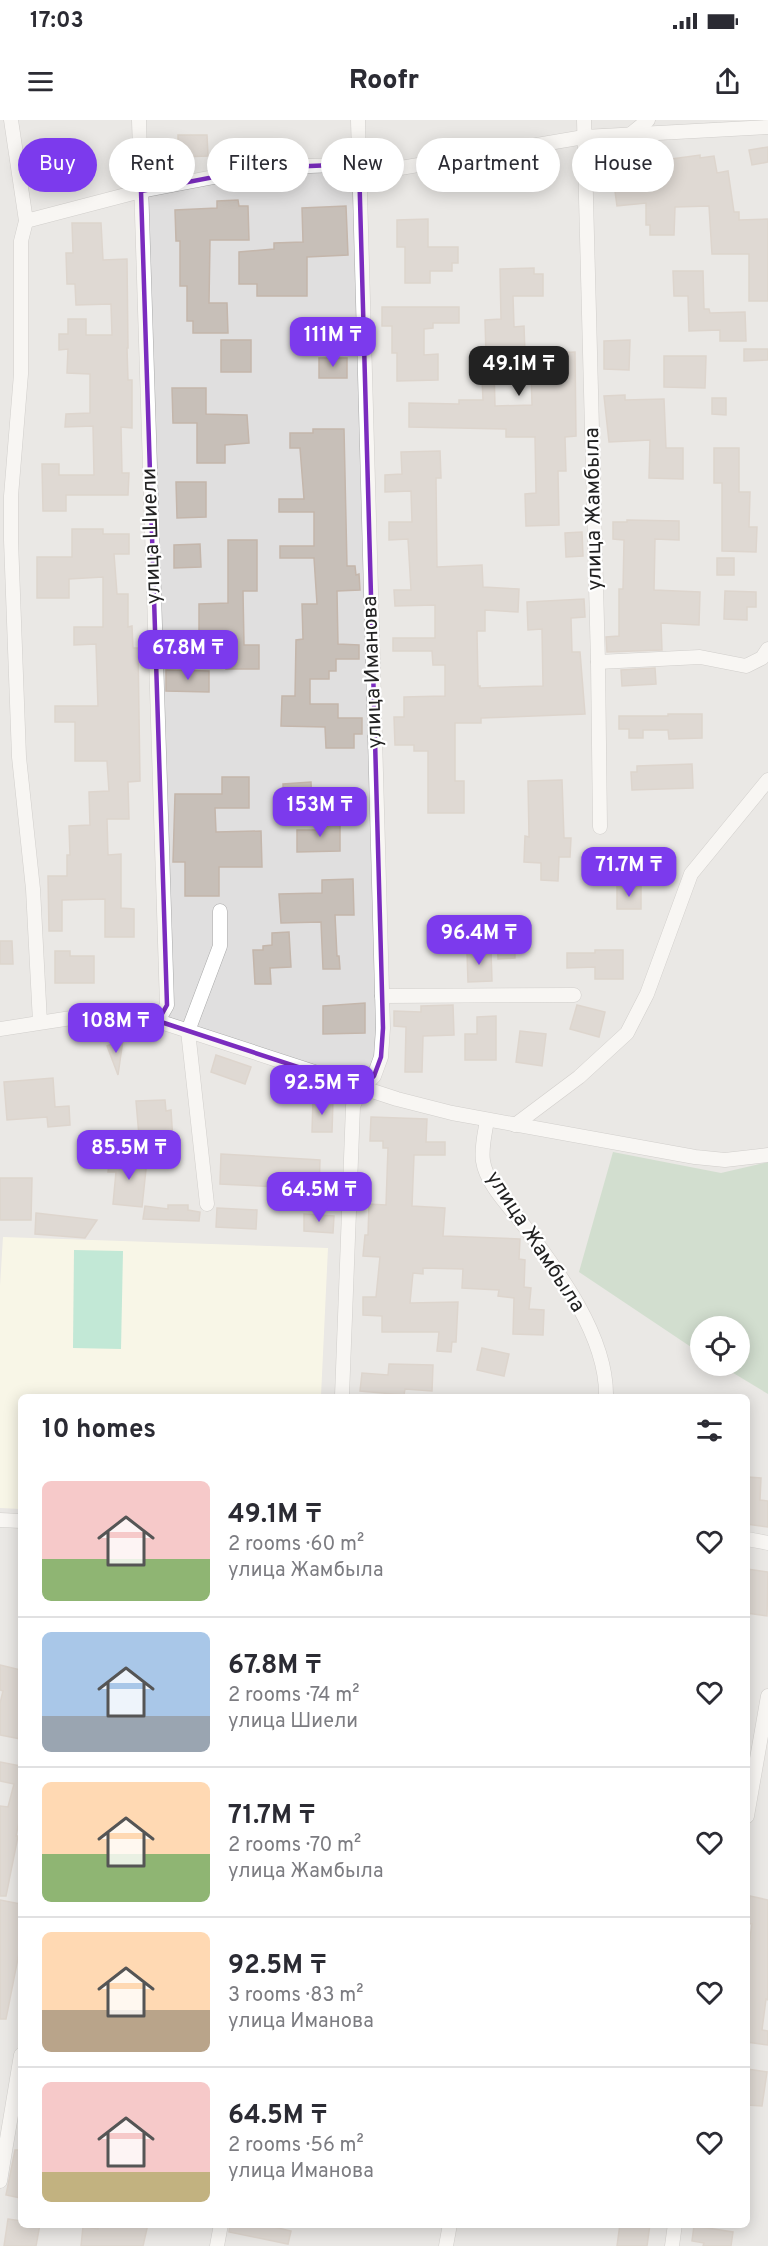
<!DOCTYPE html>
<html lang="en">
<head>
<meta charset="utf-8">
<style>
	:root { --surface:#fff; --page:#f7f7f7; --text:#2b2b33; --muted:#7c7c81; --line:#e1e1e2; --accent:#7c3aed }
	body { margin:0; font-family:Overpass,sans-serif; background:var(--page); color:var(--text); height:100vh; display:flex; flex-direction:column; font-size:22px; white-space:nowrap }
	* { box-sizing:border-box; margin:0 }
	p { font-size:20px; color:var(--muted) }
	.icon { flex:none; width:33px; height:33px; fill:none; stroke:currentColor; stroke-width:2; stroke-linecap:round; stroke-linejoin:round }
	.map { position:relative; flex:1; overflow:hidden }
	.panel { position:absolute; left:18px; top:1274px; width:732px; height:834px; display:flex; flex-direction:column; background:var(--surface); border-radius:9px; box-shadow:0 3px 15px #0003 }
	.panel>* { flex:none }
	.guide { position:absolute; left:18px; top:18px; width:732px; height:54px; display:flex; gap:12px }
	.controls { position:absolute; left:690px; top:1196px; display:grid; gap:12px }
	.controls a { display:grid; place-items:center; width:60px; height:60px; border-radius:50%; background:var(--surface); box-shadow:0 3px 15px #0003; font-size:30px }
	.price { position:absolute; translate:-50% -51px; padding:0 14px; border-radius:12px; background:var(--accent); color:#fff; font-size:20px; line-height:39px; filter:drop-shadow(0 2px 3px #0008) }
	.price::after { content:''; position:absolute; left:50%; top:36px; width:18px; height:14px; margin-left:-9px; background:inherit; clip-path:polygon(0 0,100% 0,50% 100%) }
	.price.selected { background:#222; color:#fff }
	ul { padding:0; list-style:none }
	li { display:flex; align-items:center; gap:18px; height:150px; padding:0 24px }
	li+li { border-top:2px solid var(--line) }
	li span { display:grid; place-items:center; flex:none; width:168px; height:120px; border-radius:9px; color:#555 }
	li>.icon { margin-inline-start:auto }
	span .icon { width:72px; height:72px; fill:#fffc; stroke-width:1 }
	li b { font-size:26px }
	h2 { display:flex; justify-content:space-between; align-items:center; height:72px; padding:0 24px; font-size:26px }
	.chip { padding:0 21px; border-radius:27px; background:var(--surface); box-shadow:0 3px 15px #0003; font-size:21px; line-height:54px }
	.chip.selected { background:var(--accent); color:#fff }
	.status { display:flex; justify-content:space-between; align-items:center; height:42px; padding:0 30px; background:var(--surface); direction:ltr }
	.status svg { height:16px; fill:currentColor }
	header { display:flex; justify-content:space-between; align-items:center; height:78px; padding:0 24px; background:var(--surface); font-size:27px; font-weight:800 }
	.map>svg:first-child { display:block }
	.residential { fill:#e0dfdf; fill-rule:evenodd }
	.education { fill:#ffffe5 }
	.cemetery { fill:#aacbaf }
	.pitch { fill:#88e0be }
	.building { fill:#c7bfb8; stroke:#c4b6ab; stroke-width:1.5; fill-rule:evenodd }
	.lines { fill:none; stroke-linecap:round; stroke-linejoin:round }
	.street-casing { stroke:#a9a9a9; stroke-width:15 }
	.street { stroke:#fff; stroke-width:14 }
	.marked { fill:none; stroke:#7b2cbf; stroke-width:4.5; stroke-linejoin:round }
	.labels { text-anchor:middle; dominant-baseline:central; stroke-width:4.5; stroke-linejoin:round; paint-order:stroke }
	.street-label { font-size:21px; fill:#222; stroke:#fff }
</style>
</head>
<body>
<div class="status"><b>17:03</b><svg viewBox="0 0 49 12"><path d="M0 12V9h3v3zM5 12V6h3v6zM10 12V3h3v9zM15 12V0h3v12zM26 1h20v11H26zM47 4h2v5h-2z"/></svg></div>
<header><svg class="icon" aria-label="menu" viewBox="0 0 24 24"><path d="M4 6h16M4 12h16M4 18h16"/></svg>Roofr<svg class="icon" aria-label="share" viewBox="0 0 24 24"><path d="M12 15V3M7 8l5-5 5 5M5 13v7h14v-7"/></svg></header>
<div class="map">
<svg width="768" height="2126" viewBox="0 0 768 2126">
	<rect width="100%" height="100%" fill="#f2efe9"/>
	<path class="residential" d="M0 0H768V2126H0ZM700 1206H740V1245H700ZM21 1276H747V2104H21Z"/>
	<polygon class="education" points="3,1117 328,1128 321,1276 21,1276 21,1389 0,1388 0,1166"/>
	<polygon class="cemetery" points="613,1032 721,1053 768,1042 768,1274 720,1245 740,1245 740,1206 700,1206 700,1233 579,1152"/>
	<polygon class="pitch" points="74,1130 123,1131 121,1229 73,1228"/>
	<g class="building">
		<polygon points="178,15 207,15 208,36 178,37"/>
		<polygon points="768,27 768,42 752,45 749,30"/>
		<polygon points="91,34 92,48 58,49 57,35"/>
		<polygon points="700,35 700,38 714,36 717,53 728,51 734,92 739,92 739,100 768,99 768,181 749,181 749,134 712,134 709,86 675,87 674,115 650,115 650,105 646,105 646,83 617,86 614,64 652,60 650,42"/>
		<polygon points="598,48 613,48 614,64 599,64"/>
		<polygon points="238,80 239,86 248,86 249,120 210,120 209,183 227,183 228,213 193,213 193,201 187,201 187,166 180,166 180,121 176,121 175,90 217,88 217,81"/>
		<polygon points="346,86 348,135 307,137 307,176 257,176 257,164 239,164 239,132 274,129 274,123 303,122 302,88"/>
		<polygon points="428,99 428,127 458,127 458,143 452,143 452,151 430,151 430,163 405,163 405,127 397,127 397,100"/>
		<polygon points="72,103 101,103 103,140 127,139 128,228 127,228 128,260 132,260 132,308 121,307 122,353 129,353 128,375 66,375 66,391 43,391 42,344 59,344 59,355 94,355 93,306 65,307 66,294 90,293 90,254 67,253 68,229 59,230 59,214 68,214 68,199 86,199 86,215 112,215 111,184 76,185 75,164 67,164 66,133 73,133"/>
		<path d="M534 148V154H543V176H513L514 207 524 206 525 234 575 232 576 316 565 317 566 351H558L559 405 526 406 525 374 536 373 535 317H506V309L409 307V283L459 284V280H483L481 235H486L485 200 501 199 500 149ZM531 248 532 285 495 286 494 249Z"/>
		<polygon points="673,151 703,151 704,189 709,189 710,193 745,192 746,221 720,221 720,210 689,211 688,176 674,176"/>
		<polygon points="382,187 459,187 459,203 433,203 433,208 424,209 424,235 438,234 438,260 397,261 397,233 392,233 392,206 382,206"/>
		<rect x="221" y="220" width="30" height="32"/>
		<polygon points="630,220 629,250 604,249 604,221"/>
		<polygon points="744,229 768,229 768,240 744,241"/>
		<polygon points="664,236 706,236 705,268 664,267"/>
		<rect x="319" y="238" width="28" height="20"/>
		<polygon points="172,268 206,268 206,294 247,295 249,323 225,325 225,343 197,343 197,303 173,303"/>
		<polygon points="625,275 625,280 664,279 666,328 683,328 683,359 649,358 650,320 609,322 604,276"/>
		<polygon points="712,278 726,278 726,295 712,294"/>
		<polygon points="313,309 344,309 347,446 355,446 356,455 359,454 360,470 337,471 338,524 359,525 359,539 336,539 336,551 329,551 329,559 310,559 310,584 338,584 338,598 362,598 362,614 354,614 354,628 326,628 325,607 281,606 282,576 295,576 296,520 303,519 302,484 317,484 314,438 280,438 280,426 314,426 314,392 279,392 279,379 304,379 300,328 290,328 290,313 313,313"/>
		<polygon points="714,328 739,328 739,372 750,372 749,407 757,407 756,432 722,431 722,363 714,363"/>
		<polygon points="440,331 441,358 436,358 437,447 482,445 483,467 519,469 518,492 485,490 485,511 477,511 478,566 480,566 480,568 543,566 542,509 528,510 527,482 584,479 585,497 571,498 572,532 580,532 585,594 481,598 481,603 455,603 455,661 464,661 464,693 428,693 428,631 414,631 414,625 395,625 394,597 404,597 404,577 445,576 445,545 433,545 432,531 393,531 393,518 435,518 435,485 395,486 394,470 411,470 408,419 389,420 389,402 412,402 411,371 385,372 385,355 402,354 401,332"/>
		<polygon points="176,362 206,362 206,397 177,398"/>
		<polygon points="627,400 679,401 679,420 655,419 654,470 700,472 699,505 661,503 662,530 607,532 606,517 619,516 619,469 623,469 624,420 613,419 613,402 627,402"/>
		<polygon points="72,409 103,409 103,414 129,414 129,434 114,434 117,474 128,474 128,507 132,506 133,528 138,528 140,661 128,662 129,699 107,699 108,735 121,734 121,788 134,789 134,817 105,817 105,779 62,780 62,811 49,811 48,756 67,756 67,735 70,735 69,706 90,705 89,672 109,671 107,641 75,641 75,602 55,602 55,586 98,586 96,524 74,525 74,507 103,507 103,457 69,459 69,478 37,478 37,437 72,437"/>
		<polygon points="582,412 583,436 566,437 565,413"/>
		<polygon points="228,420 257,420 257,471 243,471 244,525 259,525 259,549 226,549 226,511 199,511 199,484 228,483"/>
		<polygon points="200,424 201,447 174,448 174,425"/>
		<rect x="717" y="438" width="17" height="17"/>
		<polygon points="725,471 756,472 756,487 747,487 747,500 724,499"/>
		<polygon points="655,548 656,564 622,566 621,550"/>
		<polygon points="166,550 209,551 209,572 166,571"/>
		<polygon points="668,594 702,594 702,618 669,619 668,610 643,610 643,618 629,618 629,609 619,609 619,596 668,596"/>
		<polygon points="692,644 693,668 632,670 631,652 637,652 637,646"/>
		<polygon points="222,657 249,657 249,688 215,688 216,712 261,711 262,747 219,747 219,776 185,776 185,742 173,742 175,674 222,674"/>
		<polygon points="562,660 564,718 571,718 570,737 559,737 558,761 541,760 541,743 524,742 525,716 529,717 528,661"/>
		<polygon points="311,662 312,689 284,689 283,664"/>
		<polygon points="317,701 340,701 340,731 297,732 297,710 317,710"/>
		<polygon points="353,759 354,795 335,795 337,836 339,836 340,849 323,849 321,802 281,803 279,774 322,773 322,760"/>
		<rect x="617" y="766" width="24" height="23"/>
		<polygon points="497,800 514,800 515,838 498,839"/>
		<polygon points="289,812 291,847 270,848 271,864 255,864 253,830 263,830 263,826 272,825 272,813"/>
		<polygon points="0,821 12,821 13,844 0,844"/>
		<polygon points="595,830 623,830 623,859 595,859 595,847 567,848 567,833 595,833"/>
		<polygon points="55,831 70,831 70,836 94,836 94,863 55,863"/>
		<polygon points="491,831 492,861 468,862 467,832"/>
		<polygon points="365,883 365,913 323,914 323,886"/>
		<polygon points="453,885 454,915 423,916 422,952 405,952 406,907 394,906 394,891 421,892 421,886"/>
		<polygon points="577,885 605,892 599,917 570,909"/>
		<polygon points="496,896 496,940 465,940 465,914 477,914 477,897"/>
		<polygon points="520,911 546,914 542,946 516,942"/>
		<polygon points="123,920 118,955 107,926"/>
		<polygon points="216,935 251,947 245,964 211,952"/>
		<polygon points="53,958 55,987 69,986 70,1005 48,1007 47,997 7,1000 4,962"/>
		<polygon points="313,979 333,980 332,1012 312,1012"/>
		<polygon points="165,980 166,991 171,990 173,1021 139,1016 136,981"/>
		<polygon points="371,997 427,999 426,1022 445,1022 445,1035 414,1035 412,1086 445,1088 443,1116 520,1119 519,1139 525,1140 524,1167 531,1168 529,1189 544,1190 543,1215 513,1214 514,1178 498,1176 499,1170 462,1168 463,1149 423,1148 423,1154 413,1153 410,1183 458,1182 456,1222 452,1222 451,1232 437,1231 439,1212 382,1212 382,1196 363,1195 363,1177 376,1177 380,1137 363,1136 365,1115 368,1115 369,1084 386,1085 388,1028 383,1028 383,1021 370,1021"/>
		<polygon points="221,1034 320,1040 319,1069 220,1064"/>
		<polygon points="110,1037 147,1040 142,1087 113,1084 116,1052 108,1052"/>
		<polygon points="0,1058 32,1058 31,1100 0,1100"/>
		<polygon points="168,1085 188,1085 188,1090 200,1092 199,1101 143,1099 145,1086 168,1089"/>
		<polygon points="217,1088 257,1090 256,1109 216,1107"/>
		<polygon points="36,1093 97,1100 85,1118 35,1114"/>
		<polygon points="304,1094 334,1096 333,1113 304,1111"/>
		<polygon points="482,1228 509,1234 504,1256 477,1250"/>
		<polygon points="389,1244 433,1245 432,1271 405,1269 404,1275 360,1271 362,1253 388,1255"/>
		<polygon points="747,1357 761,1358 760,1380 768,1381 768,1407 747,1404"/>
		<polygon points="747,1449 768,1452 767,1496 747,1493"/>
		<polygon points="0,1545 21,1550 21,1619 0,1615 0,1583 3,1571 0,1570"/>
		<polygon points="0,1642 21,1646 21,1693 16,1716 18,1716 6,1776 0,1776 0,1686 8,1687 14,1664 0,1661"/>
		<polygon points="750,1776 768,1780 768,1880 766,1879 762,1910 768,1911 768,1925 747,1922 747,1838 752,1804 747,1803 747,1792"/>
		<polygon points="0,1780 21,1784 21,1823 6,1899 0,1899"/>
		<polygon points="747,1949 767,1952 762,1986 747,1985"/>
		<polygon points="15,2030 21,2030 21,2078 6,2075"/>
		<polygon points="8,2099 21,2101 21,2104 40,2104 36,2126 4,2126"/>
		<polygon points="98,2104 148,2104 143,2126 81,2126 83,2107 98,2109"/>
		<polygon points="230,2104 261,2104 291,2111 288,2124 229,2112"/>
		<polygon points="620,2104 650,2104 647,2126 617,2126"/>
		<polygon points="694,2106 733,2112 731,2126 703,2126 704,2123 692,2121"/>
	</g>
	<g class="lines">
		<g class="street-casing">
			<g id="street">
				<polyline points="11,0 26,101 141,71 261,48 359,44"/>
				<polyline points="139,0 167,885 158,901"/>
				<polyline points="584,0 598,542 600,707"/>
				<polyline points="631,14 648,0"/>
				<polyline points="359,55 584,17 768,7"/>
				<polyline points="26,101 21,121 21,254 11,376 11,420 19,637 33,769 40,902"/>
				<polyline points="598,542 700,537 746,546 762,538 768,529"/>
				<polyline points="382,876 574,875"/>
				<polyline points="0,909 97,894 158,901 397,979 452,993 695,1037 725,1040 768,1035"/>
				<path d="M487 1000C485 1013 481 1028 483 1041 486 1062 506 1083 519 1099 555 1147 607 1214 606 1276"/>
				<polyline points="515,1005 579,957 627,913 647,874 691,754 768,660"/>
				<polyline points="207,1084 188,911 220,826 220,791"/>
				<polyline points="342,1276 353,986 362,968 374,956 381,937 383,908 358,0"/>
				<polyline points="0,1400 21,1401"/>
				<polyline points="747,1419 768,1423"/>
				<polyline points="747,1696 768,1576"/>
				<polyline points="0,2061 21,1935"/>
				<polyline points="217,2126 221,2104"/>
				<polyline points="446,2126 450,2104"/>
				<polyline points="672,2126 675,2104"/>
			</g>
		</g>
		<use href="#street" class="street"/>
	</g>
	<path d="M0 0H768V2126H0ZM359 44 383 908 381 937 374 956 362 968 158 901 167 885 141 71 261 48Z" fill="#f2efe9" fill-opacity=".55" fill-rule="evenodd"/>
	<path class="marked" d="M359 44 383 908 381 937 374 956 362 968 158 901 167 885 141 71 261 48Z"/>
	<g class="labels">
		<g class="street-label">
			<text transform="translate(594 389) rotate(-91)">улица Жамбыла</text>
			<text transform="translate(152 416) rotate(-92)">улица Шиели</text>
			<text transform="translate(373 552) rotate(-92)">улица Иманова</text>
			<text transform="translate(535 1122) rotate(57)">улица Жамбыла</text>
		</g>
	</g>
</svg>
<div class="controls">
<a><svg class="icon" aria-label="locate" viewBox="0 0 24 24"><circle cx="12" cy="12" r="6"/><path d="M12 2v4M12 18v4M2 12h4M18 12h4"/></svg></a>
</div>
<b class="price" style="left:333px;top:248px">111M ₸</b>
<b class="price selected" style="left:519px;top:277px">49.1M ₸</b>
<b class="price" style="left:188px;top:561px">67.8M ₸</b>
<b class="price" style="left:320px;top:718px">153M ₸</b>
<b class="price" style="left:629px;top:778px">71.7M ₸</b>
<b class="price" style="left:479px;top:846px">96.4M ₸</b>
<b class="price" style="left:116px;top:934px">108M ₸</b>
<b class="price" style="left:322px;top:996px">92.5M ₸</b>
<b class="price" style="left:129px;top:1061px">85.5M ₸</b>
<b class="price" style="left:319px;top:1103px">64.5M ₸</b>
<div class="guide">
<a class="chip selected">Buy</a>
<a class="chip">Rent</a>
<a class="chip">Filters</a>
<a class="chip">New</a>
<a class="chip">Apartment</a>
<a class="chip">House</a>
</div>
<section class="panel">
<h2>10 homes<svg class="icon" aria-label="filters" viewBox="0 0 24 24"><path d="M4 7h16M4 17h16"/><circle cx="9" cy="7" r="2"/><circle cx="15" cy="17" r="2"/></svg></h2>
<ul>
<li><span style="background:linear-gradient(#f6c9c9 65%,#8fb573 0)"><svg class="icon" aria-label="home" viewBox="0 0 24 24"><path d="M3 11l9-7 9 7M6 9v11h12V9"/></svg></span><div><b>49.1M ₸</b><p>2 rooms · 60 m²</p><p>улица Жамбыла</p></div><svg class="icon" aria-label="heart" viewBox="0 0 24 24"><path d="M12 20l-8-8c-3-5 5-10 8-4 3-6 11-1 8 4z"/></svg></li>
<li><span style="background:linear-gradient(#a9c7e8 70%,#9aa5b1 0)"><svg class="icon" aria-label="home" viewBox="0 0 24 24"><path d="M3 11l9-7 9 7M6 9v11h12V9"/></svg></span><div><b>67.8M ₸</b><p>2 rooms · 74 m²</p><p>улица Шиели</p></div><svg class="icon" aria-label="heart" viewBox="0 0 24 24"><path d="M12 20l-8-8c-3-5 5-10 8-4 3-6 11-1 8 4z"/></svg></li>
<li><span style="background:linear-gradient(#ffd9b3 60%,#8fb573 0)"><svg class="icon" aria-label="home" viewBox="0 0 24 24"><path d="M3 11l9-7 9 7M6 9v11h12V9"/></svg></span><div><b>71.7M ₸</b><p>2 rooms · 70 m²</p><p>улица Жамбыла</p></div><svg class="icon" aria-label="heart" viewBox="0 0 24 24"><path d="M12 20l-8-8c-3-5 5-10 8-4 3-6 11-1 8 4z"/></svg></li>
<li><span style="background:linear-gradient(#ffd9b3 65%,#b9a48a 0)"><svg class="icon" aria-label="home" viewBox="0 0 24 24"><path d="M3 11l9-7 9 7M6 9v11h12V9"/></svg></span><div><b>92.5M ₸</b><p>3 rooms · 83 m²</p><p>улица Иманова</p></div><svg class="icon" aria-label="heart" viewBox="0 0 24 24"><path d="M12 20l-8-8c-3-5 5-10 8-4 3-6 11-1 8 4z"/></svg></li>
<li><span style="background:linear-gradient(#f6c9c9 75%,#c2b280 0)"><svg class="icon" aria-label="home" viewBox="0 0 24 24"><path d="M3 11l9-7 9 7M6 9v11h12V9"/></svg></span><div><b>64.5M ₸</b><p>2 rooms · 56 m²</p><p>улица Иманова</p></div><svg class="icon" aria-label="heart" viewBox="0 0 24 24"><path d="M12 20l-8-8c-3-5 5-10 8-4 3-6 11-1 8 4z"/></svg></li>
</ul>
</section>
</div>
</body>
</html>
